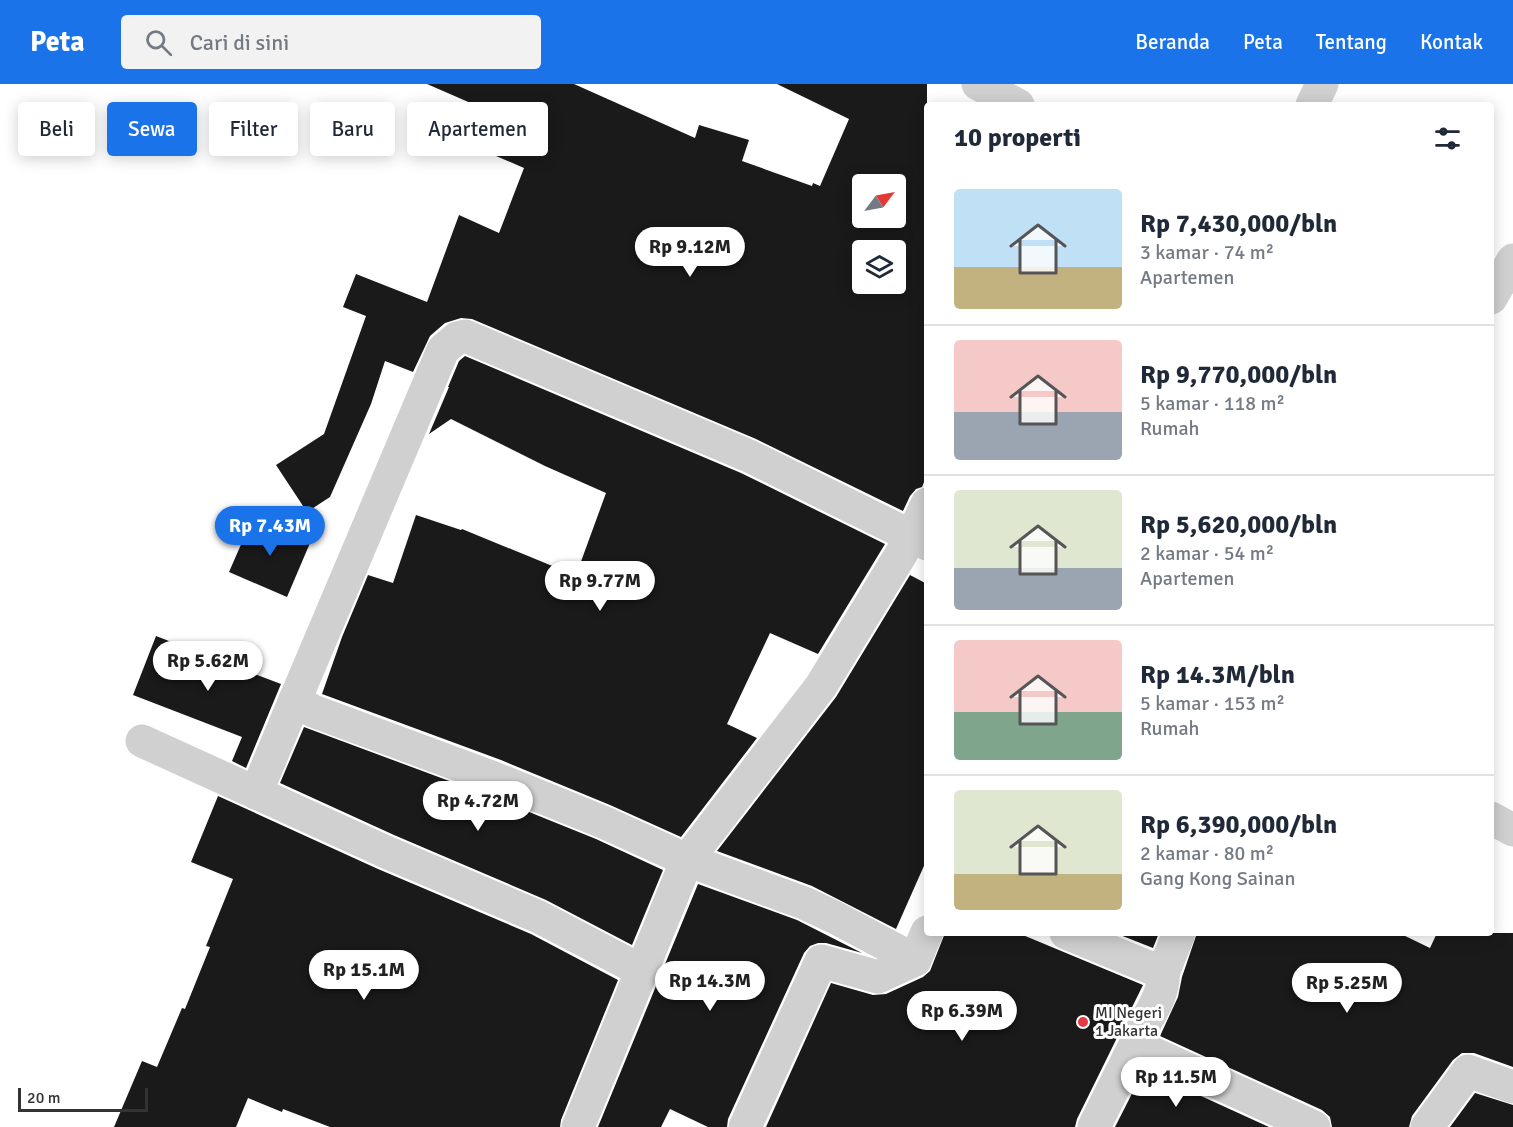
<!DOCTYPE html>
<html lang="id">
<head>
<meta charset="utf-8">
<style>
	:root { --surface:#fff; --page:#f2f2f3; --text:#1f2937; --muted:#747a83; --line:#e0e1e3; --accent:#1a73e8 }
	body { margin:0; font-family:Signika,sans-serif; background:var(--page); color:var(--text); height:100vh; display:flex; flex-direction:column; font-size:22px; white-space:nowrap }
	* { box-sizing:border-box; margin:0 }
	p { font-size:20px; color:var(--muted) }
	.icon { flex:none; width:33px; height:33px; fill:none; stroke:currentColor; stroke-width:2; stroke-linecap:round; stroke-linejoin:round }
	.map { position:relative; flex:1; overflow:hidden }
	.drawer { position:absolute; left:924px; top:18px; width:570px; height:834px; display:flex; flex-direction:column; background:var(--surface); border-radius:6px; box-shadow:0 3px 15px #0003 }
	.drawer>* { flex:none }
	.guide { position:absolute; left:18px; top:18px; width:570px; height:54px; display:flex; gap:12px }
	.needle { width:39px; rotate:58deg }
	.controls { position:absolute; left:852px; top:90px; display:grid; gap:12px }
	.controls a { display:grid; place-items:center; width:54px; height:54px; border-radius:6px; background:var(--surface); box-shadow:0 3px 15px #0003; font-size:30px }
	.scale { position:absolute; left:18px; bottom:15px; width:130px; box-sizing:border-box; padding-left:6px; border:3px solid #333; border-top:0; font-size:16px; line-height:21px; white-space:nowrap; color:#333; -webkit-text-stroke:4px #fff; paint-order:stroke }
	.price { position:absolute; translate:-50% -51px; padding:0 14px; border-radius:21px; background:#fff; color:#222; font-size:20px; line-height:39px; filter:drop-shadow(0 2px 3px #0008) }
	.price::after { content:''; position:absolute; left:50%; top:36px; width:18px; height:14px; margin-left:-9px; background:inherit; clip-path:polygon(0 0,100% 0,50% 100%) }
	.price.current { background:var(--accent); color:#fff }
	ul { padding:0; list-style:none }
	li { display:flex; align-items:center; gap:18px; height:150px; padding:0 30px }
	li+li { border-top:2px solid var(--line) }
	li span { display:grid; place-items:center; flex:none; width:168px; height:120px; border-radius:6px; color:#555 }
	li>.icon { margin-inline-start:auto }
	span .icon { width:72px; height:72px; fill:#fffc; stroke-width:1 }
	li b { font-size:26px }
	h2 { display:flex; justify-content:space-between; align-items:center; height:72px; padding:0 30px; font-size:26px }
	.chip { padding:0 21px; border-radius:6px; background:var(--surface); box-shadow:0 3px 15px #0003; font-size:21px; line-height:54px }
	.chip.current { background:var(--accent); color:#fff }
	header { display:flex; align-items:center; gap:36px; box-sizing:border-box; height:84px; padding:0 30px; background:var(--accent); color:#fff }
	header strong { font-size:28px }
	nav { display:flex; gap:33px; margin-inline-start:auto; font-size:21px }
	.search { width:420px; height:54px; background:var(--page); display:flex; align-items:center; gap:15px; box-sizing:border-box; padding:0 21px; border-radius:6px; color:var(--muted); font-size:22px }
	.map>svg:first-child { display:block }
	.building { fill:#1a1a1a; fill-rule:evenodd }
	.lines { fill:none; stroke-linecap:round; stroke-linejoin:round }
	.minor { stroke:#d0d0d0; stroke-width:33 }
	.poi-dot { fill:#e63946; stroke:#fff; stroke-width:2 }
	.labels { text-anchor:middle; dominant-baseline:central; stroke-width:6; stroke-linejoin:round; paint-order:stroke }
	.poi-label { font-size:16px; fill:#333; stroke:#fff; text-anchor:start }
</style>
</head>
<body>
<header>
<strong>Peta</strong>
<div class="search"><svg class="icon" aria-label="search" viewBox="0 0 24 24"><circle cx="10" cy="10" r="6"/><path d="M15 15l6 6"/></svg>Cari di sini</div>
<nav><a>Beranda</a><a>Peta</a><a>Tentang</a><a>Kontak</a></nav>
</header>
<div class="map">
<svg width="1513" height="1043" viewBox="0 0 1513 1043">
	<rect width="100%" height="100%" fill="#fff"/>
	<g class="building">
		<path d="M427 0H574L695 54 699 41 749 56 742 77 812 102 813 99 820 102 849 35 777 0H927V391L922 403 916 405 910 412 903 427 756 355 472 235 461 234 445 239 430 252 413 288 385 277 371 320 330 413 307 428 276 381 324 350 366 232 343 223 356 190 427 218 459 131 499 149 524 84 473 62 489 27ZM862 100H896V134H862ZM862 166H896V200H862Z"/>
		<polygon points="465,272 741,389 885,460 818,570 770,549 727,640 757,654 681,753 610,721 501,676 322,610 342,553 368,491 393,499 416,431 461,446 462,445 567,488 570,479 579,483 606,409 545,382 451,335 429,350 449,303 448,303 459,277"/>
		<polygon points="253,433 310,459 287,513 229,488"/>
		<polygon points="910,491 927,500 927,775 896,845 812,802 717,767 836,613"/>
		<polygon points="156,552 281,600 246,684 232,677 242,653 133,611"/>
		<polygon points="304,643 487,711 596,755 663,786 632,861 546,816 394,751 280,699"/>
		<polygon points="218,712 378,785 531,850 618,896 561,1036 560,1043 330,1043 283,1025 282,1028 248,1014 236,1043 114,1043 142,977 157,983 182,924 185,925 210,863 206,862 233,795 191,778"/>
		<polygon points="698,800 797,836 862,869 826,859 818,859 810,862 804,869 728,1035 727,1043 708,1043 670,1025 661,1043 598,1043"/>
		<polygon points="945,849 1018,849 1143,901 1077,1035 1075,1043 766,1043 831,899 873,911 886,910 923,893 930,887"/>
		<polygon points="1115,849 1159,849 1153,864"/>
		<polygon points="1197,849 1399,849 1430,864 1437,849 1513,849 1513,983 1474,969 1462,969 1453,976 1412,1032 1409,1043 1332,1043 1330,1033 1322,1026 1160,952 1178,913 1182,893"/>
		<polygon points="1144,986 1269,1043 1115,1043"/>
		<polygon points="1475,1009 1513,1021 1513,1043 1450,1043"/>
	</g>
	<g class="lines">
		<g class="minor">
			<polyline points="978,0 1018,21"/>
			<polyline points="1312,21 1322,0"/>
			<polyline points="1491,214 1513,176"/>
			<polyline points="295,616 443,266 457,254 465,252 749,372 927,460"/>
			<polyline points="142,657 386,768 539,833 640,886"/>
			<polyline points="256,709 295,616 313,627 494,694 603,738 687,776 804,819 834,833 915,876 927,848"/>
			<polyline points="1491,734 1513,746"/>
			<path d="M1066 849 1163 889C1166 912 1142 939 1135 961L1094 1043"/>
			<polyline points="1163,889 1179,849"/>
			<polyline points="1135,961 1314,1043"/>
			<polyline points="578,1043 687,776 821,602 912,452 927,420"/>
			<polyline points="745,1043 821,877 878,893 915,876"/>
			<polyline points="1427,1043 1468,987 1513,1003"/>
		</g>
	</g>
	<circle class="poi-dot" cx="1083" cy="938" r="6"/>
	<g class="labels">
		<g class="poi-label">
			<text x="1095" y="929">MI Negeri<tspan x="1095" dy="18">1 Jakarta</tspan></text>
		</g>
	</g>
</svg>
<div class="controls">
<a><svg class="needle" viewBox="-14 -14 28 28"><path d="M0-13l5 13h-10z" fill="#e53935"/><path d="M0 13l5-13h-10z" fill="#747a83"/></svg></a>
<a><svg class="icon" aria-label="layers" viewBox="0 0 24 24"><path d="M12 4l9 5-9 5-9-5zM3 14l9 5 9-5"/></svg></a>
</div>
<div class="scale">20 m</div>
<b class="price" style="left:690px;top:194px">Rp 9.12M</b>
<b class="price current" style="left:270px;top:473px">Rp 7.43M</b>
<b class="price" style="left:600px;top:528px">Rp 9.77M</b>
<b class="price" style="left:208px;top:608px">Rp 5.62M</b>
<b class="price" style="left:478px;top:748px">Rp 4.72M</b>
<b class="price" style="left:364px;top:917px">Rp 15.1M</b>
<b class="price" style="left:710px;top:928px">Rp 14.3M</b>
<b class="price" style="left:1347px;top:930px">Rp 5.25M</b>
<b class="price" style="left:962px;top:958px">Rp 6.39M</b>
<b class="price" style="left:1176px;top:1024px">Rp 11.5M</b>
<div class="guide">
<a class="chip">Beli</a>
<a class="chip current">Sewa</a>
<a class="chip">Filter</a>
<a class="chip">Baru</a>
<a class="chip">Apartemen</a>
</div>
<section class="drawer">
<h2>10 properti<svg class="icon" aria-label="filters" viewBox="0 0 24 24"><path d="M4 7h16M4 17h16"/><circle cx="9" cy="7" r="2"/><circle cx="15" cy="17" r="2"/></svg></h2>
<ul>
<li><span style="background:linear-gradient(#bfe0f5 65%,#c2b280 0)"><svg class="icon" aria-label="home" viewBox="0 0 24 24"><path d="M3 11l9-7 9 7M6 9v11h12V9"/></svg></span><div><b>Rp 7,430,000/bln</b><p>3 kamar · 74 m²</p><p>Apartemen</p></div></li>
<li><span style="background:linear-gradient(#f6c9c9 60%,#9aa5b1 0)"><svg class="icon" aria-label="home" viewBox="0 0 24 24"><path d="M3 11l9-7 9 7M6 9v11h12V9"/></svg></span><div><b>Rp 9,770,000/bln</b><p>5 kamar · 118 m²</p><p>Rumah</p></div></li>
<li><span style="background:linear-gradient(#dfe7d0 65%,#9aa5b1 0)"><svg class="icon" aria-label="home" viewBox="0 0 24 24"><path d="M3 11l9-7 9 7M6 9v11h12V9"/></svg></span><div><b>Rp 5,620,000/bln</b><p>2 kamar · 54 m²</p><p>Apartemen</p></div></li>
<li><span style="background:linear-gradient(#f6c9c9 60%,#7fa58c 0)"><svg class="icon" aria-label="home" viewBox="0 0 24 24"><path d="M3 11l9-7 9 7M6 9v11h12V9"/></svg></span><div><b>Rp 14.3M/bln</b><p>5 kamar · 153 m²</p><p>Rumah</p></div></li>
<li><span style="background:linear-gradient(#dfe7d0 70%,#c2b280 0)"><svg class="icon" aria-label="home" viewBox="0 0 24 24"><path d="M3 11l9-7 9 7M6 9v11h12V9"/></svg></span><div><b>Rp 6,390,000/bln</b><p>2 kamar · 80 m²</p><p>Gang Kong Sainan</p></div></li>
</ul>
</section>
</div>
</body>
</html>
